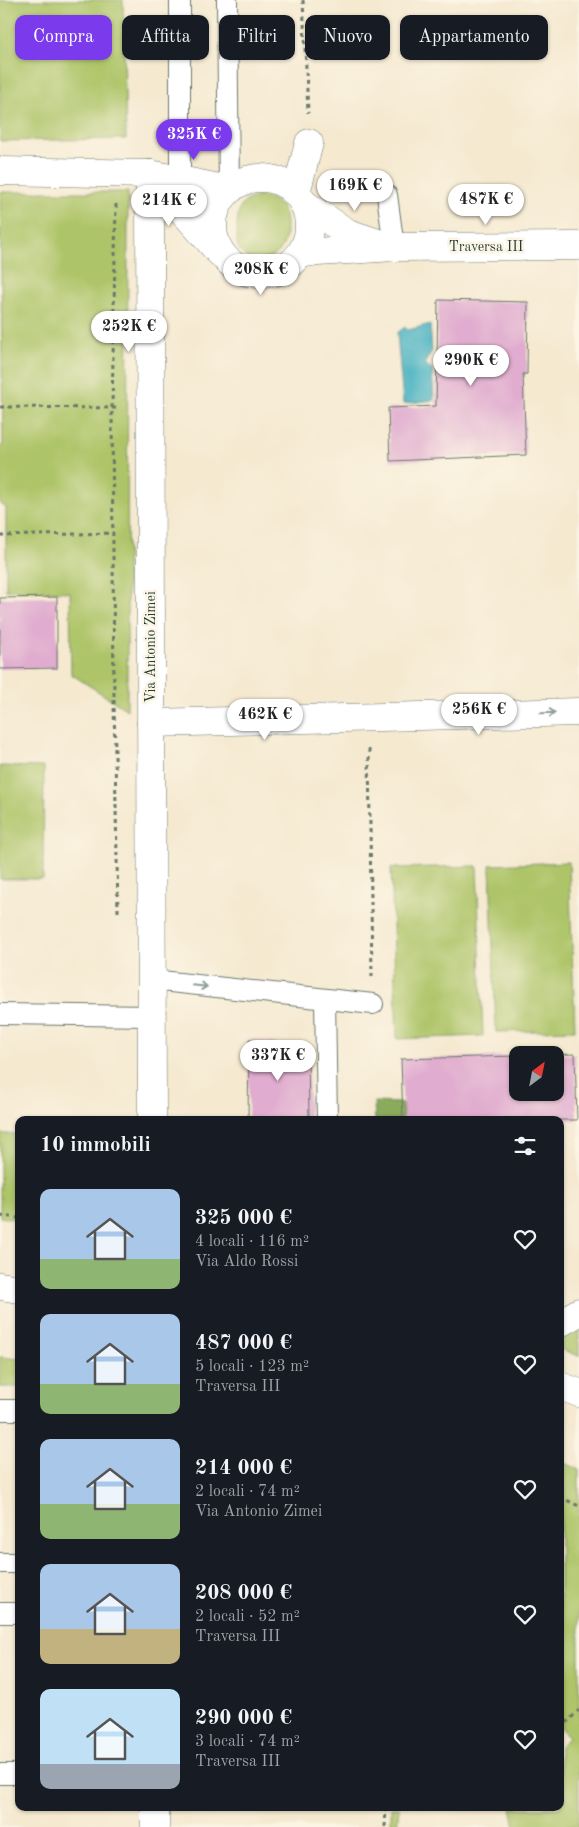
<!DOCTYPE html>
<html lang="it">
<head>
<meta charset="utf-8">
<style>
	:root { --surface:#171b24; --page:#20242c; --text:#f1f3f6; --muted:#9ea1a6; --accent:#7c3aed }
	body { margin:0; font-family:"Old Standard TT",serif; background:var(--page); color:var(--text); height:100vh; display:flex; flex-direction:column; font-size:19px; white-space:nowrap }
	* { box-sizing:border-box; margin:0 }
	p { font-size:16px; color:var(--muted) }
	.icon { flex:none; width:28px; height:28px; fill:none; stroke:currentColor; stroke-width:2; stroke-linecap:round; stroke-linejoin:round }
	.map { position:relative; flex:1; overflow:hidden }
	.panel { position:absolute; left:15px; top:1116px; width:549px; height:695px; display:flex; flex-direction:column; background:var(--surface); border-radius:10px; box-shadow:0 1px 4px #0004 }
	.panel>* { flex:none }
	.guide { position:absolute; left:15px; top:15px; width:550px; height:45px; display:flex; gap:10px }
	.needle { width:32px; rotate:32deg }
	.tools { position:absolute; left:509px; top:1046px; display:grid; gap:10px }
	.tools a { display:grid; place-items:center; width:55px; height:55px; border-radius:10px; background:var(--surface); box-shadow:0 1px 4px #0004; font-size:25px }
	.price { position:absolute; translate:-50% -42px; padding:0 11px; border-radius:18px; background:#fff; color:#222; font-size:16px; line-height:32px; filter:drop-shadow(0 1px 2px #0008) }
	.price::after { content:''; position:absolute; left:50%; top:30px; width:15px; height:11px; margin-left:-8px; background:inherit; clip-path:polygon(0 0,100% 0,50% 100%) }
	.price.current { background:var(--accent); color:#fff }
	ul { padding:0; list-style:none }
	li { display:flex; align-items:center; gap:15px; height:125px; padding:0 25px }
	li span { display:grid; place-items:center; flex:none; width:140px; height:100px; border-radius:10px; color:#555 }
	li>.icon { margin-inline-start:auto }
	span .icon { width:60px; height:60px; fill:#fffc; stroke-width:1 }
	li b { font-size:21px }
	h2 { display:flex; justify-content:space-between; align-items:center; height:60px; padding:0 25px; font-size:21px }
	.chip { padding:0 18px; border-radius:10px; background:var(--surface); box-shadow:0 1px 4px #0004; font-size:18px; line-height:45px }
	.chip.current { background:var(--accent); color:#fff }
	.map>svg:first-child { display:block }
	.green { fill:#adc468; stroke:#66804e }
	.forest { fill:#8aaa5c; stroke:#547448 }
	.water { fill:#43b0c1; stroke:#31767a }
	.building { fill:#e0accf }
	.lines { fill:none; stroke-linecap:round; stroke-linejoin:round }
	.service-casing { stroke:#6a796b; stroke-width:22 }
	.minor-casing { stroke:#6a796b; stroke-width:29 }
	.tertiary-casing { stroke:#6a796b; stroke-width:29 }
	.path { stroke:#6a796b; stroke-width:3; stroke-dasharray:4 4; stroke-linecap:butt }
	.service { stroke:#fff; stroke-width:20 }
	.minor { stroke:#fff; stroke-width:28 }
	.tertiary { stroke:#fff; stroke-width:28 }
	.oneway { stroke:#8f9e9a }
	.labels { text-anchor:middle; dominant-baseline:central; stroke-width:5; stroke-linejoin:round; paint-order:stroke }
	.street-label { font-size:14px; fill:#1f3d34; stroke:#fcf5e5 }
</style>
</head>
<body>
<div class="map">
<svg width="579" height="1827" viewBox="0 0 579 1827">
	<rect width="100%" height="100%" fill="#fcf5e5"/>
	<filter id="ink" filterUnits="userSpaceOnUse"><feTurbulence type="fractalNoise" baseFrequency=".02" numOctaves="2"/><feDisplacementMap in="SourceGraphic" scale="10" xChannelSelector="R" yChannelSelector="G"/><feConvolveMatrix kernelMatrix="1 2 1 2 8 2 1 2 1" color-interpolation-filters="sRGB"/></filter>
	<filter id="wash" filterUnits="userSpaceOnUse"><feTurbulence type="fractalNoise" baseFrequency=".0096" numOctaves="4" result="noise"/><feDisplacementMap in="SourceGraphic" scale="20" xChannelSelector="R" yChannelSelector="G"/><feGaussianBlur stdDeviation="1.12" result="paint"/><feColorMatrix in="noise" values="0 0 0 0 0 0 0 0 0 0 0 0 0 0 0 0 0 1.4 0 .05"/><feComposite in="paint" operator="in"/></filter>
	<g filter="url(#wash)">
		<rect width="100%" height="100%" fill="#f5e9d0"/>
		<g class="green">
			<polygon points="0,0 123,0 126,139 0,141"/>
			<polygon points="0,192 128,192 127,710 71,674 70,592 6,590 6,507 0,504 0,447 3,445"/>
			<path d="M263 196C280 201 286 209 286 226 286 232 286 240 283 245 275 262 249 266 239 249 236 244 237 235 237 230 237 209 240 198 263 196Z"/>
			<polygon points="0,766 44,767 43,879 0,879"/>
			<polygon points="569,862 575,1030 496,1032 490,865"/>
			<polygon points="477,866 483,1036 397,1039 391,868"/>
			<polygon points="0,1134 19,1134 19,1220 0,1217"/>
			<polygon points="579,1327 579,1356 560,1349 560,1337"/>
			<polygon points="0,1357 19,1359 19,1387 0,1387"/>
			<polygon points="560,1461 579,1470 579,1827 515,1827 511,1808 560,1808 560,1746 569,1737 560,1728"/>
			<polygon points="391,1808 399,1808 397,1827 391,1827"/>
		</g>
		<polygon class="forest" points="374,1102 402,1103 403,1120 375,1120"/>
		<polygon class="water" points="430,324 432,351 425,363 432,370 434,400 403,404 397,333 405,327 408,330"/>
		<g id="blocks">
			<g class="building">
				<polygon points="438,300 528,302 527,374 523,374 526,455 390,461 388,408 436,406"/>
				<polygon points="57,597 57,668 0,669 0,598"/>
				<polygon points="249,1039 308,1050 309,1120 248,1120"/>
				<polygon points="575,1054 577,1120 403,1120 401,1059 518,1056 518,1092 555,1092 555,1055 547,1055"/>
			</g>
		</g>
	</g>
	<g filter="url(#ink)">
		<use href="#blocks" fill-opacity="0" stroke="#6a796b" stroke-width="1"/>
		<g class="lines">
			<g class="service-casing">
				<g id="service">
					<polyline points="180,0 180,180"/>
					<polyline points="227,0 229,190"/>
					<polyline points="387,195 394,247"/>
					<polyline points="152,980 373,1004"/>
					<polyline points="325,999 327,1120"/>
					<polyline points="0,1014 152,1016"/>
					<polyline points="0,1410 19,1410"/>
					<polyline points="0,1563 19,1563"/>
					<polyline points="0,1613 19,1613"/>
					<polyline points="0,1774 19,1774"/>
				</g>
			</g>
			<g class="minor-casing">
				<g id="minor">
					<polyline points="0,171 150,174 229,190"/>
					<polyline points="150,174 152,1120"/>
					<polyline points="150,174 219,252"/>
					<circle cx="261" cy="226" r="48"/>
					<polyline points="296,193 309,143"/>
					<polyline points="304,204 348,233 378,243"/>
					<polyline points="302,253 394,247 579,246"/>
					<polyline points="151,723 579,712"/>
					<polyline points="560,1323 579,1312"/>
					<polyline points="155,1808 155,1827"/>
				</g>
			</g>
			<g class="tertiary-casing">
				<g id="tertiary">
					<polyline points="0,1286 19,1289"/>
					<polyline points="560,1386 579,1393"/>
				</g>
			</g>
			<g class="path">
				<polyline points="303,0 308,113"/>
				<polyline points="116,204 112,408 114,702 118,912"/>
				<polyline points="0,407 119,408"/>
				<polyline points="0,536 114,533"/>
				<polyline points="369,749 372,978"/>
				<polyline points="0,1216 19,1218"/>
				<polyline points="560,1497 579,1506"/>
				<polyline points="560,1729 579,1710"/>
				<polyline points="385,1827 386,1808"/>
			</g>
			<use href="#service" class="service"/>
			<use href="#minor" class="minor"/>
			<use href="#tertiary" class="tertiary"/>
		</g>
		<defs><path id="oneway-shaft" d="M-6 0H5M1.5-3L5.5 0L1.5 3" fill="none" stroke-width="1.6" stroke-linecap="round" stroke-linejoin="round" transform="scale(1.25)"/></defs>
		<g class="oneway">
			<use href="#oneway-shaft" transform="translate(548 713) rotate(-2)"/>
			<use href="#oneway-shaft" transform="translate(200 986) rotate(6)"/>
		</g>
	</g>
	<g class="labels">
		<g class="street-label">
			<text x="486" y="247">Traversa III</text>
			<text transform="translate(151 647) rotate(-90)">Via Antonio Zimei</text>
		</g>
	</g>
</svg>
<div class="tools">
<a><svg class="needle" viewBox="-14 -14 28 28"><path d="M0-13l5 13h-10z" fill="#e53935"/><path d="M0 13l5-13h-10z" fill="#9ea1a6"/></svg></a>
</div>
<b class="price current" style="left:194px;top:161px">325K €</b>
<b class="price" style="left:355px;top:212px">169K €</b>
<b class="price" style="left:486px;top:226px">487K €</b>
<b class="price" style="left:169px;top:227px">214K €</b>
<b class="price" style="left:261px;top:296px">208K €</b>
<b class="price" style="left:129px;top:353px">252K €</b>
<b class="price" style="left:471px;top:387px">290K €</b>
<b class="price" style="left:479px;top:736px">256K €</b>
<b class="price" style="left:265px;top:741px">462K €</b>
<b class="price" style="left:278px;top:1082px">337K €</b>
<div class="guide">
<a class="chip current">Compra</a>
<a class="chip">Affitta</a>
<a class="chip">Filtri</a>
<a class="chip">Nuovo</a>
<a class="chip">Appartamento</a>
</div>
<section class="panel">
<h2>10 immobili<svg class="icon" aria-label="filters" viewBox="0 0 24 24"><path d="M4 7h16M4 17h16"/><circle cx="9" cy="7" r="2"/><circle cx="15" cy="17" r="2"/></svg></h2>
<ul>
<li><span style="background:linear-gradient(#a9c7e8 70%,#8fb573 0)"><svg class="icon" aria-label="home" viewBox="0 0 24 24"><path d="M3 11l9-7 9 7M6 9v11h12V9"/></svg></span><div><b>325 000 €</b><p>4 locali · 116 m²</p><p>Via Aldo Rossi</p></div><svg class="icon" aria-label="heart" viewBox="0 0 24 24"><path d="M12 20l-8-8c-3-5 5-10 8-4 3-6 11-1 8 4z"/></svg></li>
<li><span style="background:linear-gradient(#a9c7e8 70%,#8fb573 0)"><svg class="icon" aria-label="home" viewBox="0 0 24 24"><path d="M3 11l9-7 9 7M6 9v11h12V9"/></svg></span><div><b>487 000 €</b><p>5 locali · 123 m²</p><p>Traversa III</p></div><svg class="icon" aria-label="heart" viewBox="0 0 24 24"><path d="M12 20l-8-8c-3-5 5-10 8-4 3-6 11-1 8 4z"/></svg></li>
<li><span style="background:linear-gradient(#a9c7e8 65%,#8fb573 0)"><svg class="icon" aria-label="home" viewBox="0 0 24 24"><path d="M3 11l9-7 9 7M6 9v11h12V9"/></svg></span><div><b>214 000 €</b><p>2 locali · 74 m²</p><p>Via Antonio Zimei</p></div><svg class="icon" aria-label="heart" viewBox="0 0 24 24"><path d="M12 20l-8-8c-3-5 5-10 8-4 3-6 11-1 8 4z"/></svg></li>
<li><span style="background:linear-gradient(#a9c7e8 65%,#c2b280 0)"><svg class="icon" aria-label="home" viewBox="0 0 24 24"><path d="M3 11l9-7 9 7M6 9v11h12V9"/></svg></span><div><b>208 000 €</b><p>2 locali · 52 m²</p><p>Traversa III</p></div><svg class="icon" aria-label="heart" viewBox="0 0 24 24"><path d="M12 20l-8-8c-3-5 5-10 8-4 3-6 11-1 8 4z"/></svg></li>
<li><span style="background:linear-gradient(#bfe0f5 75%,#9aa5b1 0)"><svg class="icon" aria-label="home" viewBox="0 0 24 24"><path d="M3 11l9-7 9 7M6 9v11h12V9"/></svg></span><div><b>290 000 €</b><p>3 locali · 74 m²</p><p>Traversa III</p></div><svg class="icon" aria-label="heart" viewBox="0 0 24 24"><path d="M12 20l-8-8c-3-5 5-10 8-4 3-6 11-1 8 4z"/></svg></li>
</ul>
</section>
</div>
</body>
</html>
